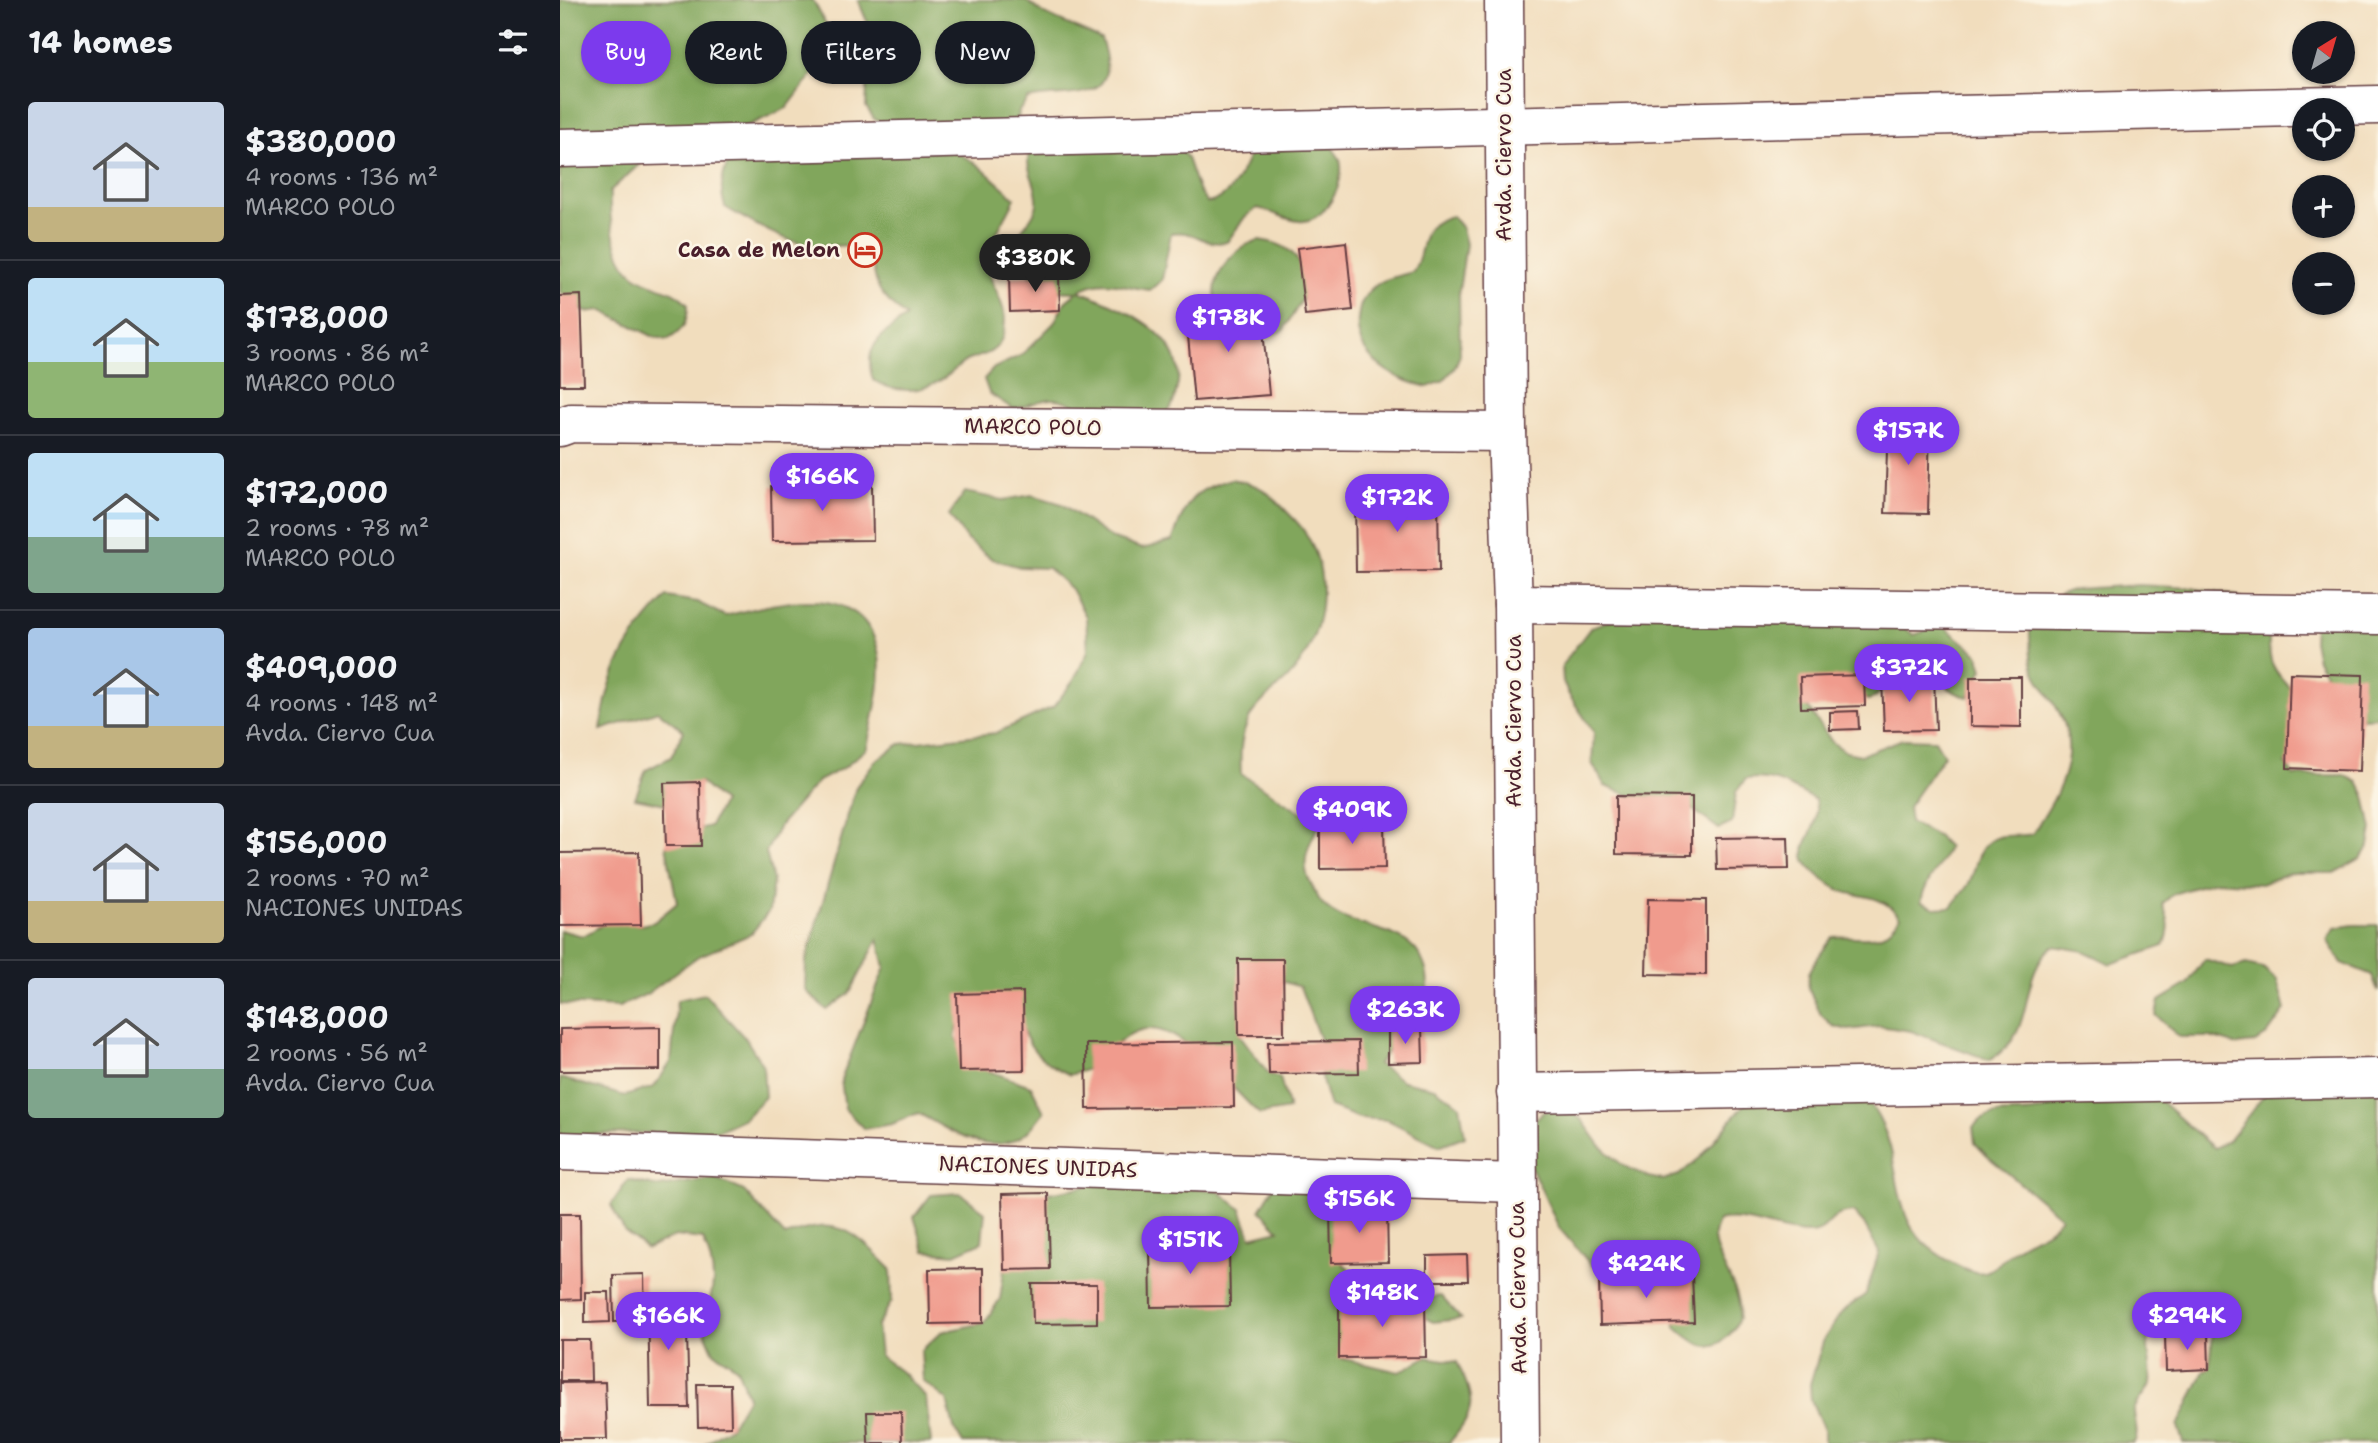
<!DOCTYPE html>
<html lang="en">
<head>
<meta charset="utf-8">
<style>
	:root { --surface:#171b24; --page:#20242c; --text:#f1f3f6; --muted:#9ea1a6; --line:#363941; --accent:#7c3aed }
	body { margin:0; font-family:"Shantell Sans",sans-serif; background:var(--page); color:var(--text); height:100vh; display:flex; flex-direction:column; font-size:26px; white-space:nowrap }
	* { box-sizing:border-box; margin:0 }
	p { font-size:23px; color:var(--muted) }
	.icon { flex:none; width:38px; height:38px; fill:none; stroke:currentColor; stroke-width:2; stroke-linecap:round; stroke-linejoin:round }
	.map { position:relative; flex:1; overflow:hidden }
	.details { display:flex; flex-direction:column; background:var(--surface); width:560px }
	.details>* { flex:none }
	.hud { position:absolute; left:21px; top:21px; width:665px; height:63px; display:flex; gap:14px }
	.needle { width:46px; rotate:37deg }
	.fabs { position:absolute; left:1732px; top:21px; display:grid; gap:14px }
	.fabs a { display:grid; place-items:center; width:63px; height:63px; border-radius:50%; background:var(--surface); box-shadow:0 2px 5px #0004; font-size:35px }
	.price { position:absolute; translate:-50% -60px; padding:0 16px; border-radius:24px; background:var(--accent); color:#fff; font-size:23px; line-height:46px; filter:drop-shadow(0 2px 4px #0008) }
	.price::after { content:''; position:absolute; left:50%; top:42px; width:21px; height:16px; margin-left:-10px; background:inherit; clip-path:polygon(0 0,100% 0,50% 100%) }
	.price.active { background:#222; color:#fff }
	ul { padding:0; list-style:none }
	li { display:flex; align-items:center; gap:21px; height:175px; padding:0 28px }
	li+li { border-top:2px solid var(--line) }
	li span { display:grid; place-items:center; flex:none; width:196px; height:140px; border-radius:7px; color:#555 }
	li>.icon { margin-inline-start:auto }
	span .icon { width:84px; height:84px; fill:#fffc; stroke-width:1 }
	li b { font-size:30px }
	h2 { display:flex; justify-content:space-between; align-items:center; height:84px; padding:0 28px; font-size:30px }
	.chip { padding:0 24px; border-radius:32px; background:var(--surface); box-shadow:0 2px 5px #0004; font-size:24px; line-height:63px }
	.chip.active { background:var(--accent); color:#fff }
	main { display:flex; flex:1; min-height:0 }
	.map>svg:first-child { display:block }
	.forest { fill:#81a65c; stroke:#666244; stroke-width:2 }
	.building { fill:#f09b8d }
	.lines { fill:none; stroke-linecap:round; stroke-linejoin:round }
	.minor-casing { stroke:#633c41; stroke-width:41 }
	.minor { stroke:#fff; stroke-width:38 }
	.labels { text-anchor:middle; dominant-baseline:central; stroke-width:5; stroke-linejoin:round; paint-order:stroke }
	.street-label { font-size:21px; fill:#4a1f2b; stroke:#fcf5e5 }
	.poi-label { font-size:21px; font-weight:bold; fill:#4a1f2b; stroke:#fcf5e5; text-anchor:end }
</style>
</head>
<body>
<main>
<section class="details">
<h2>14 homes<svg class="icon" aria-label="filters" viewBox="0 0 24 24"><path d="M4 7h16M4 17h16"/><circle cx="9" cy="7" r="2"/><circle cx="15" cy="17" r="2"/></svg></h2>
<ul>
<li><span style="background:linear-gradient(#c9d6e8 75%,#c2b280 0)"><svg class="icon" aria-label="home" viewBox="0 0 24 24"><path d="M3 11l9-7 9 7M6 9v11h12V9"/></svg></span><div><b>$380,000</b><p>4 rooms · 136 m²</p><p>MARCO POLO</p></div></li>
<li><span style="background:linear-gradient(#bfe0f5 60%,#8fb573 0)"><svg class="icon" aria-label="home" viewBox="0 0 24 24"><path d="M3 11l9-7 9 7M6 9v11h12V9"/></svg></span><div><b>$178,000</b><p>3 rooms · 86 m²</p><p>MARCO POLO</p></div></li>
<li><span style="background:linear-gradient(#bfe0f5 60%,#7fa58c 0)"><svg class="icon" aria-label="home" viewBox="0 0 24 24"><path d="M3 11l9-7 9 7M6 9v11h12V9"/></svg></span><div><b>$172,000</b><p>2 rooms · 78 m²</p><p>MARCO POLO</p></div></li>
<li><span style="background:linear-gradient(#a9c7e8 70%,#c2b280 0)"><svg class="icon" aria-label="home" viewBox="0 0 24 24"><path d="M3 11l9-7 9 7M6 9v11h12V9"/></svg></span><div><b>$409,000</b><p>4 rooms · 148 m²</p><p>Avda. Ciervo Cua</p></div></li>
<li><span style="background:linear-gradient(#c9d6e8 70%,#c2b280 0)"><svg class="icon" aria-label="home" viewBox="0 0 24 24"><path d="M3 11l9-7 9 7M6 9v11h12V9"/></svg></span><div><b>$156,000</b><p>2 rooms · 70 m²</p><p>NACIONES UNIDAS</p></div></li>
<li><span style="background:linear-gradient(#c9d6e8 65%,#7fa58c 0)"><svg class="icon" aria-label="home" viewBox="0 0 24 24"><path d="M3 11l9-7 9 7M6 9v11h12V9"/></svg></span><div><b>$148,000</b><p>2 rooms · 56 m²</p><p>Avda. Ciervo Cua</p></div></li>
</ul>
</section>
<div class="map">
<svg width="1818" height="1443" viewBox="0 0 1818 1443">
	<rect width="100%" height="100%" fill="#fcf5e5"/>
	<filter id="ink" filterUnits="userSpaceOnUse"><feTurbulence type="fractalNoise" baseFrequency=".0143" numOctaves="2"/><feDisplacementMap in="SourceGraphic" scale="14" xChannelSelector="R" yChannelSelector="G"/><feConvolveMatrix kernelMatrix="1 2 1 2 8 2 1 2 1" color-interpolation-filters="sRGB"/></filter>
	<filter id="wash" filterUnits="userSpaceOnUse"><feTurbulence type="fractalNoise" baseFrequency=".00686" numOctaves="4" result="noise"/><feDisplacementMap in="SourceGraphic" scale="28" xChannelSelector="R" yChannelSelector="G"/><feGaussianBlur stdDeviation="1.57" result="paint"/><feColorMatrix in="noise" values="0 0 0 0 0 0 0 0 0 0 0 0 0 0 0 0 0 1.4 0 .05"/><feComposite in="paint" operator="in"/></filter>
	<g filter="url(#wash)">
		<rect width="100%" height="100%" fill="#f1ddbd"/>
		<g class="forest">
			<path d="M0 0H253L267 26 265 58 227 108 185 127 110 137 50 191C49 216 53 260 76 276 95 289 111 286 128 304 128 323 123 331 107 340L92 336 41 310 25 312 0 292Z"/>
			<path d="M298 0H465L484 14 541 39C565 107 507 90 468 99L459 111 456 141 339 131 314 119 306 107 310 29Z"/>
			<path d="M609 132 627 158 638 190 647 203C674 198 682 170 693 147H772C774 151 779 156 780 160 786 182 767 219 744 221 731 223 710 210 697 208L685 217 667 242C643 247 636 229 611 233L602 280 590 290C564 287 542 276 519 291 560 306 633 336 616 392 614 402 611 414 599 417 589 420 550 419 540 416 525 412 510 400 495 399 480 398 468 407 453 409L429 393 424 379 434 368 462 355 494 323 505 302 517 292 486 291C470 275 459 263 453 241 461 230 476 216 477 203 479 180 460 170 472 144Z"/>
			<path d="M393 150 418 165 455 198C449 213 429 242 428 256 425 287 454 304 442 338 436 354 422 355 408 360 401 363 394 371 387 376 364 393 337 395 313 380 302 346 321 336 346 317 318 294 315 288 311 252 287 239 273 250 248 245 218 239 191 222 165 207 159 189 162 176 169 159Z"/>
			<path d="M892 216 902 228 906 244 899 291 900 355 894 369 883 381 868 387C830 379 790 354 799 312 801 299 810 288 821 282 831 277 842 275 853 272 868 246 855 225 892 216Z"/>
			<path d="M699 240C734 244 740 259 748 290L723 331 694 340 667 332C663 320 655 306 655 294 654 270 678 245 699 240Z"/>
			<path d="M671 479C708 486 709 494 735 520 774 560 768 630 734 671 722 687 700 699 690 717 680 737 680 752 681 774L760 824C749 842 739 863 751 884 754 889 757 897 761 902 789 934 848 921 864 964 872 984 866 1009 862 1028L836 1040 818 1064 843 1081 874 1088 900 1105 905 1136 879 1146 828 1120 799 1118 770 1107 761 1077 762 1045 740 987 712 978 693 1006 680 1035 709 1074 720 1078 729 1109 700 1114C673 1092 621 1019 581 1030 556 1037 552 1056 535 1066 528 1070 518 1072 510 1075 473 1058 471 1048 454 1012L403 1008 395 1037 412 1065 471 1086 484 1112C478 1118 473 1128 466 1133 431 1161 389 1130 358 1113L332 1124 304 1129 285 1109 281 1080 325 967 318 939 290 993 267 1010 245 990 246 960 296 787 315 761 340 744 436 733 493 707 514 680 528 651 526 617 511 589 488 568 460 567 432 559 407 540 389 515 405 492 443 500 472 495 502 504 551 538 582 549 612 541C628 501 628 492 671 479Z"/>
			<path d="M1579 585 1631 588 1677 596 1710 627C1706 662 1712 669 1736 694L1740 752 1725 763 1734 776 1784 775 1798 782 1805 796 1812 829 1809 846 1801 858 1774 873H1729L1701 884 1655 881 1613 894 1602 904C1610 920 1611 930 1604 946L1551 964 1524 951 1493 946C1455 976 1480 1034 1429 1060L1351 1031 1319 1026 1288 1030 1273 1026 1261 1015 1248 988 1249 973 1256 960 1273 937C1303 934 1322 947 1340 917 1326 898 1309 897 1288 893 1277 891 1246 869 1244 857 1242 836 1261 832 1255 800 1231 787 1214 775 1186 779L1176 792 1172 823 1159 829 1117 798 1074 797 1045 786 1032 763 1034 732 1009 695 1003 682 1002 665 1031 627 1091 605 1342 626 1354 635 1382 625 1418 654 1423 669 1408 697C1379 691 1375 664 1349 660 1332 672 1328 692 1308 700L1280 688 1247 706 1272 742 1286 752 1301 755 1343 739 1375 740 1384 755 1348 807 1350 822 1377 836 1388 847C1381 867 1365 880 1361 902L1375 908 1391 907C1396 900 1403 893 1408 885 1418 868 1415 843 1439 837 1449 834 1460 837 1472 834 1496 800 1522 756 1500 714 1478 673 1469 680 1470 629L1500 594 1515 589Z"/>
			<path d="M107 597 137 602 165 616C218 602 306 577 319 656 323 685 312 720 307 748L285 767 258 781 219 826 206 852 213 881 209 911 191 934 137 957 87 994 59 1007 0 1004V930L23 936 49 921 81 925 94 922 117 903 106 846 121 833 150 826 163 802 140 782 105 804 75 798 86 770 111 757 124 731 98 711 41 730C47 674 67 637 107 597Z"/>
			<polygon points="1818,607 1818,717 1803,718 1789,712 1757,660 1753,641 1754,625"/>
			<polygon points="1793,925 1818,925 1818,992 1812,975 1782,963 1767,940 1775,928"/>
			<polygon points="1645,959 1672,968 1686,964 1703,968 1717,980 1725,1010 1707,1035 1694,1043 1677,1045 1650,1037 1619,1037 1596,1015 1599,1001 1627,984"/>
			<polygon points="145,994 186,1039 203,1066 205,1097 185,1118 157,1131 37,1134 0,1139 0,1078 65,1096 94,1087 111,1062 117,1000"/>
			<path d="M1580 1084C1606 1104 1628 1127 1654 1148L1668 1141 1709 1089 1818 1084V1443H1623L1618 1426 1644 1371 1649 1369C1652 1347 1661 1307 1626 1310 1619 1311 1613 1317 1607 1320 1575 1340 1594 1355 1590 1383 1588 1394 1575 1402 1574 1411 1574 1422 1580 1433 1574 1443H1264V1430L1251 1400 1250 1384 1264 1339 1282 1312 1306 1294 1319 1252 1304 1224 1293 1212C1289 1213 1281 1213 1277 1216 1267 1222 1265 1232 1251 1233 1219 1234 1189 1214 1158 1221 1157 1226 1153 1232 1154 1237 1156 1271 1205 1309 1162 1341 1144 1354 1130 1338 1116 1327 1113 1298 1111 1278 1082 1265L1068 1271 1032 1266 999 1228 966 1156 972 1123 982 1113 996 1108 1010 1111 1022 1120 1040 1145 1062 1165 1088 1177 1103 1180 1119 1175 1142 1156 1198 1087 1299 1088C1314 1108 1327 1129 1332 1155 1343 1207 1341 1237 1395 1264 1423 1279 1428 1274 1450 1253 1467 1236 1487 1238 1501 1217L1426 1155 1415 1143 1413 1127C1433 1105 1457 1118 1483 1110 1497 1106 1507 1094 1520 1089 1537 1083 1562 1086 1580 1084Z"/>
			<path d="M155 1178 184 1191 225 1236C280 1215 292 1230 331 1269L332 1301 317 1326 320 1356 345 1375 366 1398 371 1443H146L171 1426 188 1397 177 1368 153 1351 142 1325C155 1289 158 1275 143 1239L115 1236 87 1249 64 1231 51 1205 68 1180 99 1187Z"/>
			<path d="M538 1184 657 1190 681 1209 691 1237 719 1230 700 1210 714 1186C757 1189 764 1198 789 1232L783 1264C813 1288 842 1304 881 1296L901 1319 873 1322 845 1308 790 1329 780 1358 839 1372 866 1357 897 1362C915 1400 917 1411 889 1443H403L394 1428 387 1400 363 1381 361 1351 381 1332 424 1323 440 1299 444 1270 457 1242 488 1193Z"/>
			<polygon points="400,1193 425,1212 422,1242 395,1254 365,1251 354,1217 371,1195"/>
		</g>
		<g id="blocks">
			<g class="building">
				<polygon points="786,242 793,310 745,315 737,248"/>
				<polygon points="499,275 500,310 450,312 449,277"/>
				<polygon points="21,295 24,385 0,385 0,296"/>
				<polygon points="701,307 709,395 634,401 626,314"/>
				<polygon points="1328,419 1370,420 1368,514 1325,513"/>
				<polygon points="312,485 313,540 212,541 211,486"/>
				<polygon points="878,496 879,571 796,572 795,497"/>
				<polygon points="1730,673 1803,675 1800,771 1727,768"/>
				<polygon points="1304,675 1305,706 1241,708 1240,677"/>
				<polygon points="1374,676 1376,730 1324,731 1322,677"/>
				<polygon points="1410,677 1461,677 1461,727 1410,726"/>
				<polygon points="1298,711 1299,729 1270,730 1270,712"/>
				<polygon points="140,782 141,846 106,846 104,783"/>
				<polygon points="1056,796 1132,797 1132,855 1056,854"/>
				<polygon points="824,823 825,868 760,869 760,824"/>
				<polygon points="1228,837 1229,869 1157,870 1156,838"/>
				<polygon points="79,852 81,925 0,926 0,853"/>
				<polygon points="1088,899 1146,900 1146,975 1086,974"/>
				<polygon points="678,959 723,959 724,1035 679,1035"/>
				<polygon points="463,992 464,1070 399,1071 397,994"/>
				<polygon points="100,1027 100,1070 0,1071 0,1029"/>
				<polygon points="862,1028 863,1062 828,1063 828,1029"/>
				<polygon points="798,1041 799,1073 709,1074 708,1042"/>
				<polygon points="673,1042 674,1107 527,1109 526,1044"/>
				<polygon points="488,1193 490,1269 444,1270 442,1194"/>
				<polygon points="770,1207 827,1207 828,1262 771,1263"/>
				<polygon points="0,1214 20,1214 21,1299 0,1300"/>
				<polygon points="669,1246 670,1306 591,1307 590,1247"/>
				<polygon points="907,1255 908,1281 867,1281 867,1256"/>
				<polygon points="423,1268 423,1323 370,1324 369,1269"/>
				<polygon points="84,1274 85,1321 54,1322 53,1275"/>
				<polygon points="1132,1274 1134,1322 1040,1325 1039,1277"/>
				<polygon points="472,1284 537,1284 537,1323 473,1324"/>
				<polygon points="25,1292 49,1292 50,1322 25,1323"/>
				<polygon points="126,1296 129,1408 90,1408 88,1297"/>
				<polygon points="865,1299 866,1357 779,1358 779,1300"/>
				<polygon points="1648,1333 1649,1369 1606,1371 1605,1335"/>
				<polygon points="0,1340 30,1340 31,1381 0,1381"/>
				<polygon points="45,1382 47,1439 0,1439 0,1383"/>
				<polygon points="137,1384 170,1384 171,1426 138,1427"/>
				<polygon points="307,1412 341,1412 342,1443 308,1443"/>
			</g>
		</g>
	</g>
	<g filter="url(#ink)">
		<use href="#blocks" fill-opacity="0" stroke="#633c41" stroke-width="2"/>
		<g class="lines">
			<g class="minor-casing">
				<g id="minor">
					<polyline points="944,0 947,432 953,604 960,1443"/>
					<polyline points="0,148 1818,105"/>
					<polyline points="0,427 11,423 947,432"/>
					<polyline points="953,604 1818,615"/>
					<polyline points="956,1093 1818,1078"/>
					<polyline points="0,1151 956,1183"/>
				</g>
			</g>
			<use href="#minor" class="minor"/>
		</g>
	</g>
	<defs>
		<g id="hotel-ring" transform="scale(1.75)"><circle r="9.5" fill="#fcf5e5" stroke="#c8321e" stroke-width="1.5"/><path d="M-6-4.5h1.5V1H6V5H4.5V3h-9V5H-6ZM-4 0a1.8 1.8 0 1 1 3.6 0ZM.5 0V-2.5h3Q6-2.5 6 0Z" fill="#c8321e"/></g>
	</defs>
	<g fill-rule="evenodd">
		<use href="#hotel-ring" x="305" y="250"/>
	</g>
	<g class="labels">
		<g class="street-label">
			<text transform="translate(944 155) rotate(-90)">Avda. Ciervo Cua</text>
			<text transform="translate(473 427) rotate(1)">MARCO POLO</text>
			<text transform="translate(954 721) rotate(-90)">Avda. Ciervo Cua</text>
			<text transform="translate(478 1167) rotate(2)">NACIONES UNIDAS</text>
			<text transform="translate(958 1288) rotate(-91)">Avda. Ciervo Cua</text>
		</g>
		<g class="poi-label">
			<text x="280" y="250">Casa de Melon</text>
		</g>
	</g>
</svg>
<div class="fabs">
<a><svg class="needle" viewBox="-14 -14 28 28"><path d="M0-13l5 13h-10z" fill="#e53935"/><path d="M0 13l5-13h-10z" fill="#9ea1a6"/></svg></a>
<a><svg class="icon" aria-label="locate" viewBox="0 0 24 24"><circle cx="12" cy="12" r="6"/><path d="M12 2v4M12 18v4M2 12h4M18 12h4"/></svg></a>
<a>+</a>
<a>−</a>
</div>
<b class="price active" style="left:475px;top:294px">$380K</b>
<b class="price" style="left:668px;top:354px">$178K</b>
<b class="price" style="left:1348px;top:467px">$157K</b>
<b class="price" style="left:262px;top:513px">$166K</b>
<b class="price" style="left:837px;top:534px">$172K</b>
<b class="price" style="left:1349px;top:704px">$372K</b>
<b class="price" style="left:792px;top:846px">$409K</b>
<b class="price" style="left:845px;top:1046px">$263K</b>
<b class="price" style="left:799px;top:1235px">$156K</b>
<b class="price" style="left:630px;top:1276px">$151K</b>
<b class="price" style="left:1086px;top:1300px">$424K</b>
<b class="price" style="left:822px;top:1329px">$148K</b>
<b class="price" style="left:108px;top:1352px">$166K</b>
<b class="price" style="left:1627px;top:1352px">$294K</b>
<div class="hud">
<a class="chip active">Buy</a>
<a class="chip">Rent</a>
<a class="chip">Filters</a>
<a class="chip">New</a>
</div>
</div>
</main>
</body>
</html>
